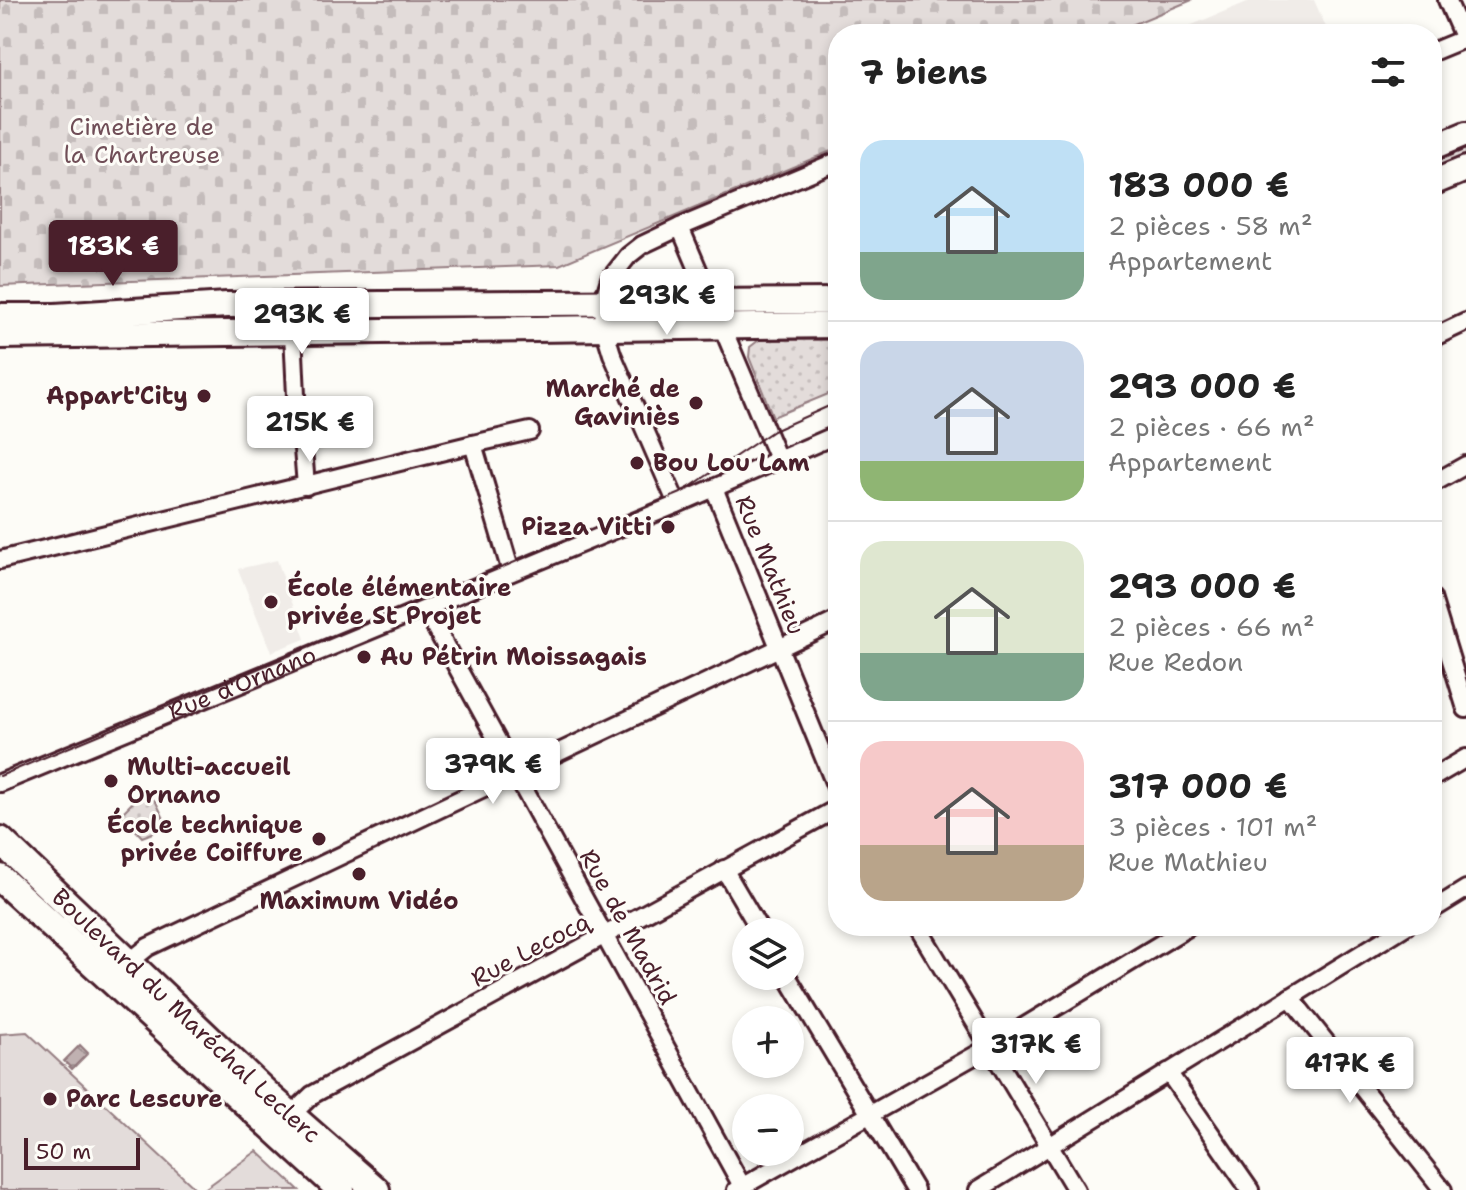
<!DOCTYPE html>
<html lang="fr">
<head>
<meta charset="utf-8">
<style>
	:root { --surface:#fff; --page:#f2f2f2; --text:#222; --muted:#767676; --line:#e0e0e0; --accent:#4a1f2b }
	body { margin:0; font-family:"Shantell Sans",sans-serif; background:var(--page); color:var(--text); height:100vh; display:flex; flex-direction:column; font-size:30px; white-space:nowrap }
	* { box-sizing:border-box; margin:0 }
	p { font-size:26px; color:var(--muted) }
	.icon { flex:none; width:44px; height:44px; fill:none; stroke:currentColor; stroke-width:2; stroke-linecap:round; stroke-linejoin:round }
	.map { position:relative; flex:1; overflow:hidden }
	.drawer { position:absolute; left:828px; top:24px; width:614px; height:912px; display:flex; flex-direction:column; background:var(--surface); border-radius:32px; box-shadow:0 4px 12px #0003 }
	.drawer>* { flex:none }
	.fabs { position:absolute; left:732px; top:918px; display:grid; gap:16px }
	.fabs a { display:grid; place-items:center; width:72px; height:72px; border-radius:50%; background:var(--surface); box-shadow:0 4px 12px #0003; font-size:40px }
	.scale { position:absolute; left:24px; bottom:20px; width:116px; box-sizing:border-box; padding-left:8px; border:4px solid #4a1f2b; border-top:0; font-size:22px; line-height:28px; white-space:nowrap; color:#4a1f2b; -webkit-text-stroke:6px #fdfcf7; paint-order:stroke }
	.price { position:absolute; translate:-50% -68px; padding:0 18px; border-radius:8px; background:#fff; color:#222; font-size:26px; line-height:52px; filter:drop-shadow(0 2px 4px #0008) }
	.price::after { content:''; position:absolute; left:50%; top:48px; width:24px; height:18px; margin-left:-12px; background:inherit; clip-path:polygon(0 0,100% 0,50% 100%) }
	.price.selected { background:var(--accent); color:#fff }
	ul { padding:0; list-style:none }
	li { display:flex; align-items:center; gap:24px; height:200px; padding:0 32px }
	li+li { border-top:2px solid var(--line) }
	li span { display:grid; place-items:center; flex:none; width:224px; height:160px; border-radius:24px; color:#555 }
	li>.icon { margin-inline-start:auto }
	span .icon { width:96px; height:96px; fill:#fffc; stroke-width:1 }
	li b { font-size:34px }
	h2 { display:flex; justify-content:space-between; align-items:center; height:96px; padding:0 32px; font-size:34px }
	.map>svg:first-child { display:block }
	.built { fill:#f0ece8 }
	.grass { fill:url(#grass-tufts); stroke:#967e82; stroke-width:2 }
	.cemetery { fill:url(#cemetery-stones); stroke:#967e82; stroke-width:2 }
	.park { fill:url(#park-dots); stroke:#967e82; stroke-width:2 }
	.garden { fill:#e3dcda; stroke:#967e82; stroke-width:2 }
	.water { fill:url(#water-waves); stroke:#91777b; stroke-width:2 }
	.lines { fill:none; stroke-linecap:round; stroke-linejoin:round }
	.street-casing { stroke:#4a1f2b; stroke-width:22 }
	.secondary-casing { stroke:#4a1f2b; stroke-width:30 }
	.primary-casing { stroke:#4a1f2b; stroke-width:32 }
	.street { stroke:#fdfcf7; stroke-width:16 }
	.secondary { stroke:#fdfcf7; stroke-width:24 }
	.primary { stroke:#fdfcf7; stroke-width:26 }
	.tram { stroke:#4a1f2b; stroke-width:2 }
	.poi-dot { fill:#4a1f2b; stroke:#fdfcf7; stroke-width:3 }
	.labels { text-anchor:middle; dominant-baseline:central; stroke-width:6; stroke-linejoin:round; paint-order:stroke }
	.park-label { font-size:24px; fill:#704e57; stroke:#fdfcf7 }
	.poi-label { font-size:24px; font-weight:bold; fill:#4a1f2b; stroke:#fdfcf7; text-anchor:start }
	.street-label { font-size:24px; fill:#4a1f2b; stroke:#fdfcf7 }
</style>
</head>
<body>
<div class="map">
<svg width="1466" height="1190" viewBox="0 0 1466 1190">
	<defs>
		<pattern id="grass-tufts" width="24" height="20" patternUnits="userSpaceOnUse" patternTransform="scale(2)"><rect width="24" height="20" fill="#e3dcda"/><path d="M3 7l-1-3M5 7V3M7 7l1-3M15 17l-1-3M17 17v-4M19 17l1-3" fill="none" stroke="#c4bcbb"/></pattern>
		<pattern id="cemetery-stones" width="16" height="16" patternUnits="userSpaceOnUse" patternTransform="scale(2)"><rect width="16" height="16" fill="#e3dcda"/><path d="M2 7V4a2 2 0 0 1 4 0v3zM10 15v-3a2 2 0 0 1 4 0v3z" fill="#c4bcbb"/></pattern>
		<pattern id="park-dots" width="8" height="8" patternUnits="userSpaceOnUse" patternTransform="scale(2)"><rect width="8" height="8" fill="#e3dcda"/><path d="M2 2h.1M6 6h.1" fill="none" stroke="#c4bcbb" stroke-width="1.8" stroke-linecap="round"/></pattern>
		<pattern id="water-waves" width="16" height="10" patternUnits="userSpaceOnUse" patternTransform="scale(2)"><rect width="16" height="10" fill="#c0b1b1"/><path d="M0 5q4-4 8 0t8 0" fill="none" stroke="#9e8f90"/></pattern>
	</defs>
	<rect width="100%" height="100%" fill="#fdfcf7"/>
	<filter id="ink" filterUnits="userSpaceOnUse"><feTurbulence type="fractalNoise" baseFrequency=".0125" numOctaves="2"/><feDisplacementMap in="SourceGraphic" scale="16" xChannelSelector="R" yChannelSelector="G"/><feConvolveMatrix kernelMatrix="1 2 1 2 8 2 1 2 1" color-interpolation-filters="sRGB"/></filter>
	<g filter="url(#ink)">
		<g class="built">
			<polygon points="1252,0 1314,0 1329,34 1170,34"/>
			<polygon points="277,560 305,639 271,652 238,569"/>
		</g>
		<polygon class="grass" points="1466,143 1466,160 1432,174 1432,157"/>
		<polygon class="cemetery" points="0,0 1192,0 1110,34 838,34 838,148 559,265 0,286"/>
		<g class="park">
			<polygon points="759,340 838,340 838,390 773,417 749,357 750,347"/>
			<polygon points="144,791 156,802 168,827 142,837 121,814"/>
		</g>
		<g class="garden">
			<polygon points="27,1032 197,1190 0,1190 0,1034"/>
			<polygon points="257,1151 299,1190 203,1190"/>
		</g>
		<polygon class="water" points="80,1045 88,1053 72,1069 64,1061"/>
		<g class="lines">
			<g class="street-casing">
				<g id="street">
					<polyline points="1447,0 1464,39"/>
					<polyline points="1432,52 1466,38"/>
					<polyline points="680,227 838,161"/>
					<polyline points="293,332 297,417 301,424 306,486"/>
					<polyline points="1432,338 1466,322"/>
					<polyline points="473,444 530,431"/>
					<polyline points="1432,484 1466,465"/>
					<polyline points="714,488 838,792"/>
					<polyline points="677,504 612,354 604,328 603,302 610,279 628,256 642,245 680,227 778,459"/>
					<polyline points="0,560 473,444 511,572"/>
					<polyline points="1432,598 1466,709"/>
					<polyline points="424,607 742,1186"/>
					<polyline points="1432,778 1466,758"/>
					<path id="s1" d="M0 783 677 504 838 434"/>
					<polyline points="724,869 761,932"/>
					<polyline points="1432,910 1466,889"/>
					<polyline points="917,926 1076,1190"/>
					<polyline points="128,963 148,947 838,620"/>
					<polyline points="787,976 915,1190"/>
					<polyline points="1290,997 1443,1190"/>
					<polyline points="1168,1072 1250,1190"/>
					<polyline points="285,1121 312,1095 838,808"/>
					<polyline points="736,1190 997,1043 1190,926"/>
					<polyline points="978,1190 1406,926"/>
				</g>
			</g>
			<g class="secondary-casing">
				<g id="secondary">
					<polyline points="1432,148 1466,134"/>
					<polyline points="1432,183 1466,169"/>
					<polyline points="0,316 55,316 227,305 838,301"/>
					<polyline points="0,336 838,325"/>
				</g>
			</g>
			<g class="primary-casing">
				<g id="primary">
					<path id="s2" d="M0 840 271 1098 376 1190"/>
					<polyline points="0,878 341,1190"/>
				</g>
			</g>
			<use href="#street" class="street"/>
			<use href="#secondary" class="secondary"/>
			<use href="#primary" class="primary"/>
			<g class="tram">
				<polyline points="1432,161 1466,147"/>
				<polyline points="0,776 681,493 773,431 838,402"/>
			</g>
		</g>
	</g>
	<g class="poi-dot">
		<circle cx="204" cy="396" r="8"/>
		<circle cx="696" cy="403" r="8"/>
		<circle cx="637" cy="463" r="8"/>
		<circle cx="668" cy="527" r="8"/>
		<circle cx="271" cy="602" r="8"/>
		<circle cx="364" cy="657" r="8"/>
		<circle cx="111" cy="781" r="8"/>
		<circle cx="319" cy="839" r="8"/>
		<circle cx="359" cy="874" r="8"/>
		<circle cx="50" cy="1099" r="8"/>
	</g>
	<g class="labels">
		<g class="park-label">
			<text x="142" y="127">Cimetière de<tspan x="142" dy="28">la Chartreuse</tspan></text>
		</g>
		<g class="poi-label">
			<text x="680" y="389" text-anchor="end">Marché de<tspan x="680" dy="28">Gaviniès</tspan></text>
			<text x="188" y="396" text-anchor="end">Appart'City</text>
			<text x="653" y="463">Bou Lou Lam</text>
			<text x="652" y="527" text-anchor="end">Pizza Vitti</text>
			<text x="287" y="588">École élémentaire<tspan x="287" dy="28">privée St Projet</tspan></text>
			<text x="380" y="657">Au Pétrin Moissagais</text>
			<text x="127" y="767">Multi-accueil<tspan x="127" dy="28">Ornano</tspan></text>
			<text x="303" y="825" text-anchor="end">École technique<tspan x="303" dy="28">privée Coiffure</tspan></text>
			<text x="359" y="901" text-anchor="middle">Maximum Vidéo</text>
			<text x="66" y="1099">Parc Lescure</text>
		</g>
		<g class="street-label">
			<text transform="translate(770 565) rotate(68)">Rue Mathieu</text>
			<text stroke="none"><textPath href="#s1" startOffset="262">Rue d'Ornano</textPath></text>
			<text transform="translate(628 927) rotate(61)">Rue de Madrid</text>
			<text transform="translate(530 950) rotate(-28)">Rue Lecocq</text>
			<text stroke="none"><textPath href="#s2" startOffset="256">Boulevard du Maréchal Leclerc</textPath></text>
		</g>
	</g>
</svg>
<div class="fabs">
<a><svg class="icon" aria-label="layers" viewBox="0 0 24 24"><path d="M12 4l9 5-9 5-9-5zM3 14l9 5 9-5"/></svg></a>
<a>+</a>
<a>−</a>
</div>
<div class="scale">50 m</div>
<b class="price selected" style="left:113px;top:288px">183K €</b>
<b class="price" style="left:667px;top:337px">293K €</b>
<b class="price" style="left:302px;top:356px">293K €</b>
<b class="price" style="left:310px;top:464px">215K €</b>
<b class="price" style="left:493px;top:806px">379K €</b>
<b class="price" style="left:1036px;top:1086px">317K €</b>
<b class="price" style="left:1350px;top:1105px">417K €</b>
<section class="drawer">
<h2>7 biens<svg class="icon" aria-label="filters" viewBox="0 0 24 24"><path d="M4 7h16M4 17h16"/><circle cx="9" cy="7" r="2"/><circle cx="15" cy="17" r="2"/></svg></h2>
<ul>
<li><span style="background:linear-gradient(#bfe0f5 70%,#7fa58c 0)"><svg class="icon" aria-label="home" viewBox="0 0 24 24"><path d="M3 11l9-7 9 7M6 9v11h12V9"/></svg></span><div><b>183 000 €</b><p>2 pièces · 58 m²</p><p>Appartement</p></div></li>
<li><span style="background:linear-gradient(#c9d6e8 75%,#8fb573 0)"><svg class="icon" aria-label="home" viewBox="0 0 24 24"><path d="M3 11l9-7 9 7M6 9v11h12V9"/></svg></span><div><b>293 000 €</b><p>2 pièces · 66 m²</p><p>Appartement</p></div></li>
<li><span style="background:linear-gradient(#dfe7d0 70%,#7fa58c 0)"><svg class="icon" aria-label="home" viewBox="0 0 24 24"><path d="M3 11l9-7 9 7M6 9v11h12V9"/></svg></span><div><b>293 000 €</b><p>2 pièces · 66 m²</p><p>Rue Redon</p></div></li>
<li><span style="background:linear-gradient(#f6c9c9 65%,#b9a48a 0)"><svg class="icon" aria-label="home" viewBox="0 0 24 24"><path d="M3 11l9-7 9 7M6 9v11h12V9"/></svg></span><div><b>317 000 €</b><p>3 pièces · 101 m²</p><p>Rue Mathieu</p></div></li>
</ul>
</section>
</div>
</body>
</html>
